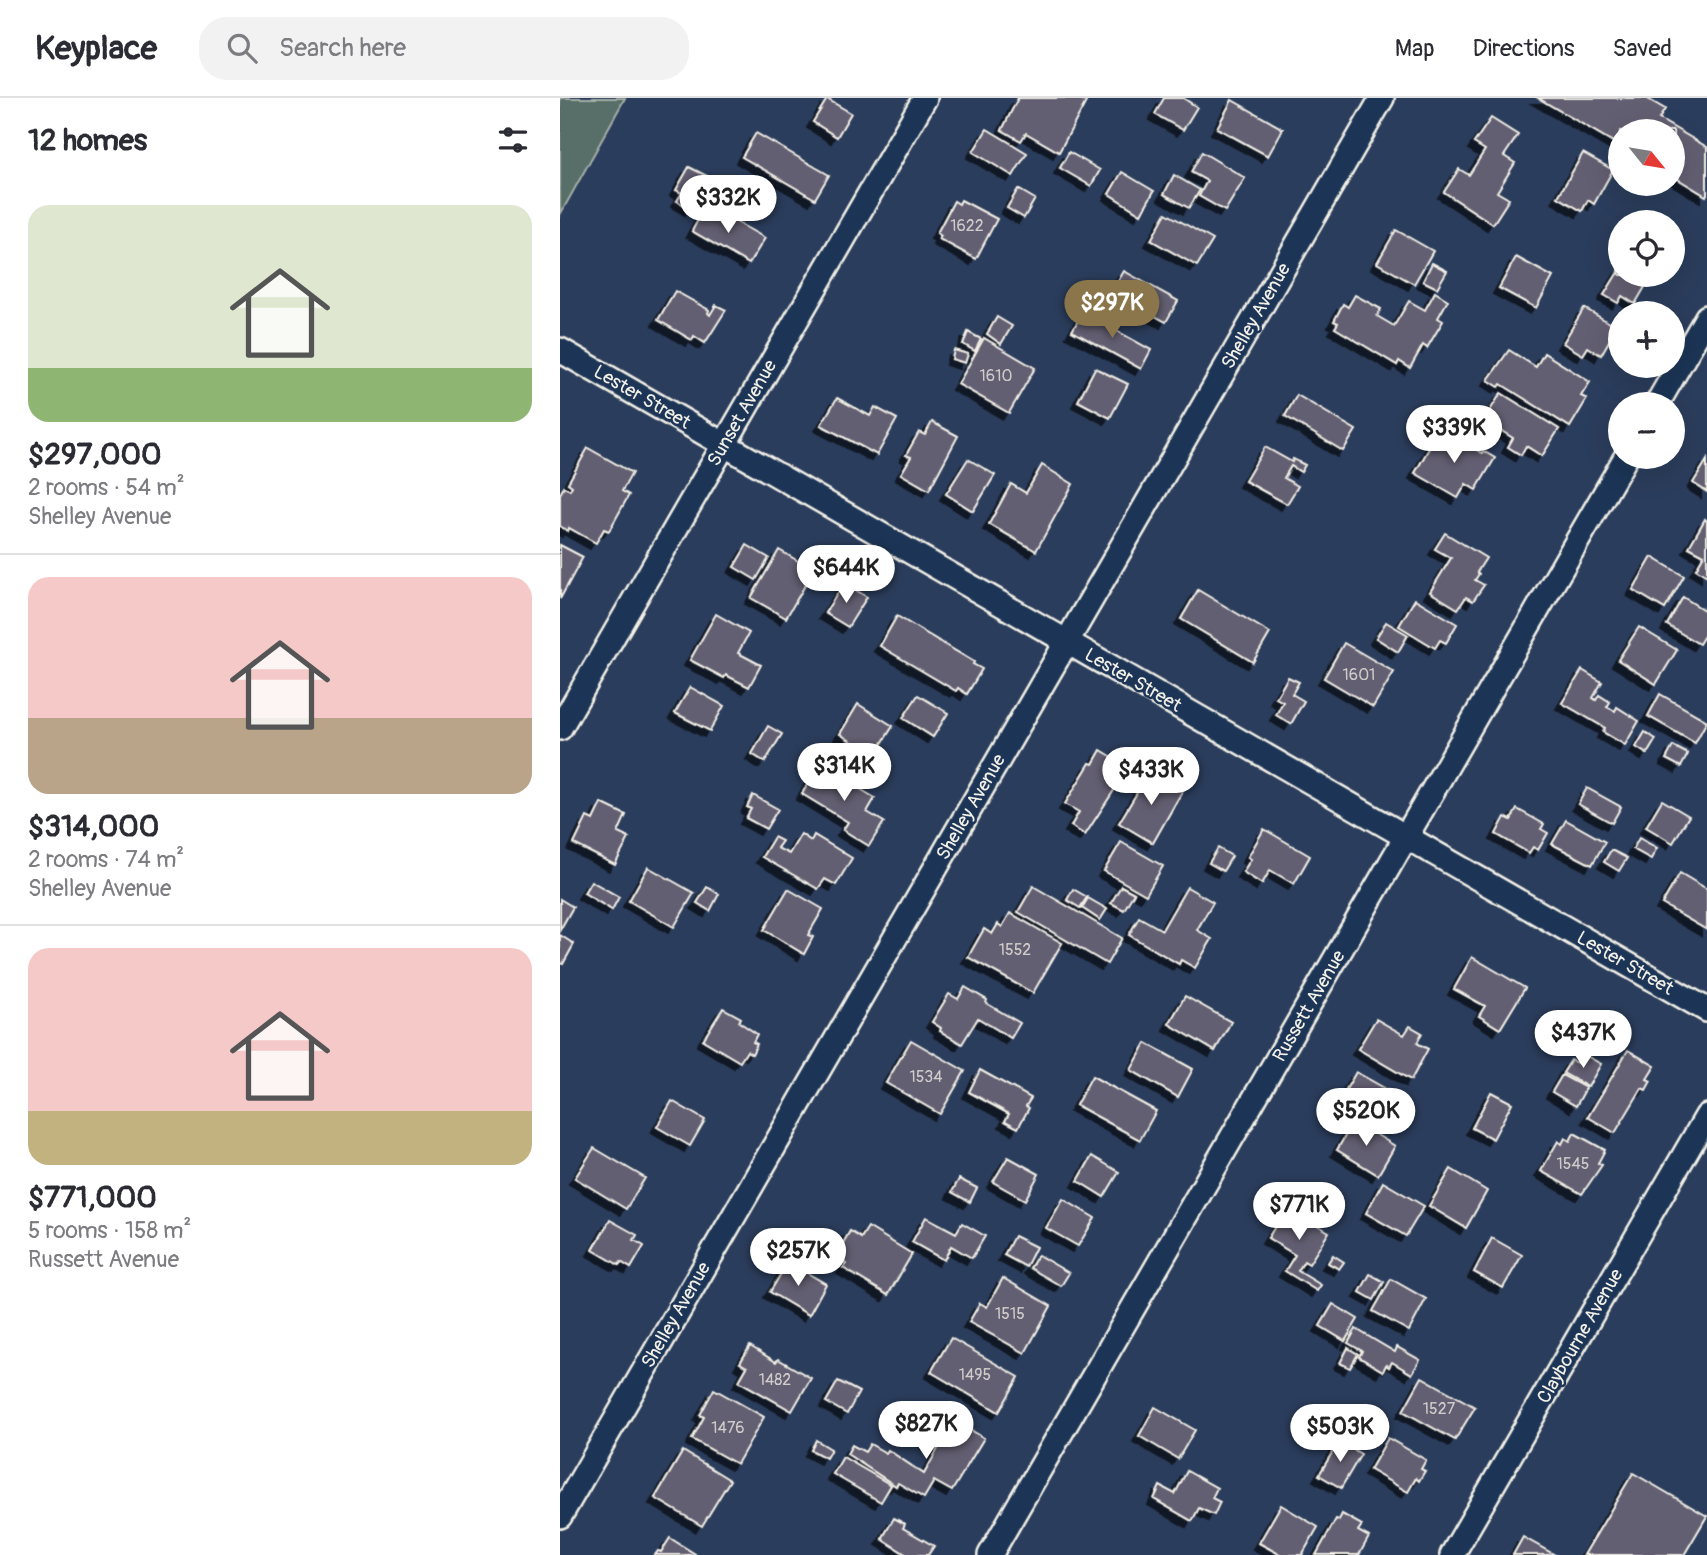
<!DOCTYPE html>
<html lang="en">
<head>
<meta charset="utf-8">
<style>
	:root { --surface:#fff; --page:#f2f2f3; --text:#2b2b33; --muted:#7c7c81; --line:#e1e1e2; --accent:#8a764a }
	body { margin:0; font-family:Pangolin,sans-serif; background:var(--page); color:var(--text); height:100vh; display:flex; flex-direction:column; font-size:26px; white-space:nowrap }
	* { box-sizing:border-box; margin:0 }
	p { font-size:23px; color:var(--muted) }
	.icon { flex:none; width:38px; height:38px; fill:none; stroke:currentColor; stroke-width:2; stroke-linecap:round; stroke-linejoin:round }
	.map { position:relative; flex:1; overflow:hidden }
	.side { display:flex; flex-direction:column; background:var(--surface); width:560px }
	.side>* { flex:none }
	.needle { width:46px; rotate:120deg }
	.buttons { position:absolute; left:1048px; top:21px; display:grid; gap:14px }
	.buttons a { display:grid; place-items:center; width:77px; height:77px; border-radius:50%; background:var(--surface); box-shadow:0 7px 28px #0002; font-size:35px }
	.price { position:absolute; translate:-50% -60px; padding:0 16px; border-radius:24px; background:#fff; color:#222; font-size:23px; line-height:46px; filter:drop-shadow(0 2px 4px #0008) }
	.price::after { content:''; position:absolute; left:50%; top:42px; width:21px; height:16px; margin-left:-10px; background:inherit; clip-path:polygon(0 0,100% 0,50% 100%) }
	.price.current { background:var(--accent); color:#fff }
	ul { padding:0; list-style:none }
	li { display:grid; align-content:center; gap:14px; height:371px; padding:0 28px }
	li+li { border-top:2px solid var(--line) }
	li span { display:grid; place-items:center; height:217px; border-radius:21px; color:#555 }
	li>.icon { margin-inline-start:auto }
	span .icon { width:126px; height:126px; fill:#fffc; stroke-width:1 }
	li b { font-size:30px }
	h2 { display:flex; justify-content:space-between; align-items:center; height:84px; padding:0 28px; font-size:30px }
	header { display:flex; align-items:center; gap:42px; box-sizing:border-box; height:98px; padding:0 35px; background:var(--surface); border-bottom:2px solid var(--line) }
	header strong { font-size:33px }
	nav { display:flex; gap:38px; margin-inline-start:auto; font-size:24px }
	.search { width:490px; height:63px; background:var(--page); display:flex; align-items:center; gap:18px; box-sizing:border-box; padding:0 24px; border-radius:28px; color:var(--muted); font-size:26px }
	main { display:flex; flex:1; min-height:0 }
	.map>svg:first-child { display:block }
	.green { fill:#596e69; stroke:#a6b0a8; stroke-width:2 }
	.building { fill:#635e72; stroke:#f4f1e8; stroke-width:2; filter:url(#shadow) }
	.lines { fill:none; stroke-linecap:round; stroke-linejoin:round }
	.minor-casing { stroke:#f4f1e8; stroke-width:28 }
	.minor { stroke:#1d3557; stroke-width:23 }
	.labels { text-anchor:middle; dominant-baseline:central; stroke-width:5; stroke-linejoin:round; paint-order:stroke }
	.number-label { font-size:16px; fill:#d0ccca }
	.street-label { font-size:19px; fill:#f4f1e8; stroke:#1d3557 }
</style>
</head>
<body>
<header>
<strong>Keyplace</strong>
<div class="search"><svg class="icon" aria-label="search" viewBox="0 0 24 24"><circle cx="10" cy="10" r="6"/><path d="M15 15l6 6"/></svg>Search here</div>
<nav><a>Map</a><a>Directions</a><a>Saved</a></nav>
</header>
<main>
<section class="side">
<h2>12 homes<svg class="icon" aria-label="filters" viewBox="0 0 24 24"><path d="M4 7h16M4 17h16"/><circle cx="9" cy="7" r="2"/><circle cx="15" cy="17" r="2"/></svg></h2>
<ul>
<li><span style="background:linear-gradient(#dfe7d0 75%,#8fb573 0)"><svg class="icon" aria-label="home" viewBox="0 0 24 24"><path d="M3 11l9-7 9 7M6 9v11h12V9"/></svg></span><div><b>$297,000</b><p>2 rooms · 54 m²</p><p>Shelley Avenue</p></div></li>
<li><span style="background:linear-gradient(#f6c9c9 65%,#b9a48a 0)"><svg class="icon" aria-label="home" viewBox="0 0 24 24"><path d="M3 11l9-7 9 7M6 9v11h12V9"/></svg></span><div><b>$314,000</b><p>2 rooms · 74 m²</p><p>Shelley Avenue</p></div></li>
<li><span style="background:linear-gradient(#f6c9c9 75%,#c2b280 0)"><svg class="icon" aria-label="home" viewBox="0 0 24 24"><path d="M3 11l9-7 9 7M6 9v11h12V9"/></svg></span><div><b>$771,000</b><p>5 rooms · 158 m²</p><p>Russett Avenue</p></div></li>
</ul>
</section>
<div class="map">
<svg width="1147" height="1457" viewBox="0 0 1147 1457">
	<defs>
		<filter id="shadow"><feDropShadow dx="-6" dy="6" stdDeviation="0" flood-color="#0009"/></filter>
	</defs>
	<rect width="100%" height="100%" fill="#2b3d5c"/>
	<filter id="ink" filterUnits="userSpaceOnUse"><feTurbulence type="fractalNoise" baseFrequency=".0143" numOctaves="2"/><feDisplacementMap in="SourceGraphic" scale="14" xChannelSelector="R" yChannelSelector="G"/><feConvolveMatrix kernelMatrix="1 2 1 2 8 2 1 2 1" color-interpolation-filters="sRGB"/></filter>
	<g filter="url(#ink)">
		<polygon class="green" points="0,0 65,0 0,117"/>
		<g class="building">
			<polygon points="458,0 519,0 526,4 499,54 466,35 461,43 442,32"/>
			<polygon points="604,0 623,0 637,9 623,32 595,16"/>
			<polygon points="978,0 1086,0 1105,11 1099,21 1147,49 1147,96 1146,98 1113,78 1113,33 1060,33 1060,48"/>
			<polygon points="267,1 291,15 277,39 253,24"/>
			<polygon points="672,2 723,31 708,58 657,30"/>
			<polygon points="931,20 958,37 944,58 955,65 937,94 949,101 933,126 884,94 899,71 909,77 925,52 914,45"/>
			<polygon points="427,31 467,55 453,78 413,54"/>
			<polygon points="196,35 269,77 255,101 182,59"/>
			<polygon points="509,54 540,72 531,88 500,70"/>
			<polygon points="642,54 685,80 665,113 639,98 647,83 631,74"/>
			<polygon points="1023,55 1053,72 1034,106 1028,102 1022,113 998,99"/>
			<polygon points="129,69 153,81 140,105 135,102 131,111 117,103 122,95 116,92"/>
			<polygon points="562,74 594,93 581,116 549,96"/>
			<polygon points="614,77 640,92 629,110 604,96"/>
			<polygon points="458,91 475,101 464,120 447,110"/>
			<polygon points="401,102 437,121 416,161 379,141 381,138 377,135 394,103 399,106"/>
			<polygon points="146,107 205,140 189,166 132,133"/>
			<polygon points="606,115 653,142 637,168 591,142"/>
			<polygon points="836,132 873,153 854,186 817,165"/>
			<polygon points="956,159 993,179 976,210 939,190"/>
			<polygon points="872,165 887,173 877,190 863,183"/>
			<polygon points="1060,171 1060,177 1070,177 1074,179 1072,182 1085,189 1075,206 1062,198 1058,205 1044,197"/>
			<polygon points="564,173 618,203 606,224 552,194"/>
			<polygon points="115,193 149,212 148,215 150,217 156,207 166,212 145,245 134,238 132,242 98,222"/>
			<polygon points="875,194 888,202 878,220 883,223 867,250 863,247 850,270 839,263 837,267 775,230 778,225 774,223 783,206 788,209 795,197 821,211 817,218 834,228 849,203 865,212"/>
			<polygon points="1024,210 1057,229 1041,257 1028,249 1023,257 1003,245"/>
			<polygon points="523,214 591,252 581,271 512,233"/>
			<polygon points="437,219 452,228 441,246 427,236"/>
			<polygon points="408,234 421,241 415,253 403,246"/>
			<polygon points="424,240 475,270 449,315 398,286"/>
			<polygon points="394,252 408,256 405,265 392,261"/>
			<polygon points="949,252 976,269 984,255 1030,284 1021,298 1027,301 1010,329 941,286 939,289 928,282"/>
			<polygon points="535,270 568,286 550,320 518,303"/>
			<polygon points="941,295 999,331 982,358 966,348 961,357 948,349 953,340 924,322"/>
			<polygon points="737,297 796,332 783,353 725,318"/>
			<polygon points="277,300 310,318 315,309 337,321 317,357 261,327"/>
			<polygon points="902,313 926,328 916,346 891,330"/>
			<polygon points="372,324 398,338 369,392 341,376 351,359 346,357 359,334 365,337"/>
			<polygon points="880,331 922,355 923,353 935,360 916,392 906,386 898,400 855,375"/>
			<polygon points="705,349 732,364 733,361 745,367 741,374 731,368 724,380 738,388 727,406 685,383"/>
			<polygon points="28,350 72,375 62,393 69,397 49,433 44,431 36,445 9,430 8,433 0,428 0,396 4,389 10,392 12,388 8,385"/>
			<polygon points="408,361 435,377 413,413 386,396"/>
			<polygon points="1147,362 1147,394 1133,385"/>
			<polygon points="482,367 513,386 476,453 429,426 451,386 466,395"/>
			<polygon points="1145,421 1147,423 1147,478 1136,471 1144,457 1129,449"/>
			<polygon points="885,435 926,460 917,474 919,476 915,482 924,487 913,503 906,499 898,511 870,494 891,460 875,451"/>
			<polygon points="0,447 23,459 0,501"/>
			<polygon points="187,447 209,460 196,482 174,469"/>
			<polygon points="219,452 254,472 226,520 191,500"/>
			<polygon points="1092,459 1124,478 1105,511 1073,492"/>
			<polygon points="284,485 307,499 288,529 265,515"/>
			<polygon points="638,492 710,535 693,564 621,521"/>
			<polygon points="1123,499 1147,514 1147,533 1139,546 1107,527"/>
			<polygon points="855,501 897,526 886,545 880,542 875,550 839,528"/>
			<polygon points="156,516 189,535 178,555 201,567 189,589 166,577 164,580 130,562"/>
			<polygon points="337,518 414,564 413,566 422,571 407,596 398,590 396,593 320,548"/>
			<polygon points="826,524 848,537 838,554 816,540"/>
			<polygon points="1079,529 1117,552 1096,586 1058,562"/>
			<polygon points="784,545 834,574 813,609 764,580"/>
			<polygon points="1022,572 1042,584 1033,600 1036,602 1039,597 1050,604 1047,609 1055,613 1057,609 1079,623 1065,647 1043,634 1045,630 1002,605"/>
			<polygon points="728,579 739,584 732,596 744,603 731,626 716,617 723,604 716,600"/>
			<polygon points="130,589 164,608 150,633 115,615"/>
			<polygon points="1100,596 1147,623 1135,645 1088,618"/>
			<polygon points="358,597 388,615 373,639 343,620"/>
			<polygon points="298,606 333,628 314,658 280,636"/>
			<polygon points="208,628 222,636 205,664 192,656"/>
			<polygon points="1085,634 1096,641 1087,656 1076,649"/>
			<polygon points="1113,648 1128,656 1121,669 1106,661"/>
			<polygon points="541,652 566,667 557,681 560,683 525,737 511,728 519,714 505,706 530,665 533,666"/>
			<polygon points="259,666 315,700 307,714 324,724 309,748 283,732 288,724 242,696"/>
			<polygon points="590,673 623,692 593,745 559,725"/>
			<polygon points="1027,690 1061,709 1052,725 1018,706"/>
			<polygon points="193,697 218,711 206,731 186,720 191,711 187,709"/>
			<polygon points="1102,702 1129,718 1113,745 1086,729"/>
			<polygon points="41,705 66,717 58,735 69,740 55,767 14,746 27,719 33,722"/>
			<polygon points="957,711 984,726 981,731 988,735 978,752 973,749 969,755 936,736 945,719 951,722"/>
			<polygon points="1006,722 1045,744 1032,767 992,746"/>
			<polygon points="704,731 750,758 734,786 710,772 702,786 683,774 691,761 688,759"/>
			<polygon points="241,736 251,743 254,737 292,760 276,787 265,781 258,791 202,759 214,739 222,743 217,750 229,756"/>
			<polygon points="1079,740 1097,750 1091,761 1073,751"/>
			<polygon points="561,744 603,768 586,797 544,773"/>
			<polygon points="658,750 672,758 663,773 649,765"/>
			<polygon points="1051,752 1067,760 1059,773 1044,764"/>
			<polygon points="88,769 134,795 114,829 69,803"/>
			<polygon points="1120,775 1147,791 1147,832 1102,806"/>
			<polygon points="31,783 59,799 52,812 24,795"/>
			<polygon points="473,788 562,840 547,866 458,814"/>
			<polygon points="561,788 574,795 564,812 551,805"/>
			<polygon points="147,789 159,796 150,813 137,805"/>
			<polygon points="627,789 653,804 637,832 652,841 635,870 621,862 619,866 569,837 579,819 602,832"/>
			<polygon points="228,791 263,811 248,837 253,839 244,856 204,832"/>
			<polygon points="513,791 527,799 520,810 507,802"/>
			<polygon points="528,800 547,811 540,822 522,810"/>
			<polygon points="0,801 13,809 0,832"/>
			<polygon points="450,815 502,845 473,895 408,859 424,831 432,836 438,826 442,829"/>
			<polygon points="0,837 14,846 3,866 0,865"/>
			<polygon points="912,859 965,890 940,931 919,918 925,908 894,891"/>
			<polygon points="405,889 427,902 426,905 460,925 451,940 418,920 402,946 380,933 381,930 372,924 389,896 398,901"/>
			<polygon points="625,898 671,924 655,953 609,926"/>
			<polygon points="163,910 181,920 179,924 197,936 193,944 197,946 192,956 187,953 180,964 143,942"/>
			<polygon points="816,921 844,937 850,928 862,935 857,945 868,951 851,982 798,951"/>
			<polygon points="351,942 405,973 380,1016 326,985"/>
			<polygon points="586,945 633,971 618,999 571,972"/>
			<polygon points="1068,952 1095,968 1087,981 1091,983 1086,992 1082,990 1055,1035 1028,1019"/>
			<polygon points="1023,956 1041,966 1028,989 1003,975 1011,962 1017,965"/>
			<polygon points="420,972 471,1000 466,1008 469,1010 458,1030 445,1023 449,1016 409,994"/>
			<polygon points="796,974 835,996 818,1024 780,1002"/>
			<polygon points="1002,977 1026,990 1016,1008 992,994"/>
			<polygon points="532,978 596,1013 580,1042 516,1007"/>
			<polygon points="931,994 952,1005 933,1041 912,1030"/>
			<polygon points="112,1003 145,1022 130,1048 97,1029"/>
			<polygon points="794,1023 835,1048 818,1077 777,1052"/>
			<polygon points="1014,1035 1045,1052 1038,1065 1042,1067 1022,1096 981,1073 998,1043 1002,1046 1005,1040 1010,1043"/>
			<polygon points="34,1050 85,1080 66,1111 15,1080"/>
			<polygon points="532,1058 559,1074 544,1099 518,1083"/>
			<polygon points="448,1059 479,1076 465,1102 433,1084"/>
			<polygon points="891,1071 927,1093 906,1130 869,1108"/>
			<polygon points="399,1081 417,1090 410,1104 392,1094"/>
			<polygon points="823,1084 864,1108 846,1138 806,1115"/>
			<polygon points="503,1101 535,1120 518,1148 486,1130"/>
			<polygon points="727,1109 769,1134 749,1166 744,1163 738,1173 761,1187 757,1193 725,1173 735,1157 708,1140"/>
			<polygon points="366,1119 396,1135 402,1125 425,1138 412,1160 391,1148 384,1162 352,1144"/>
			<polygon points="50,1122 77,1137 74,1142 84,1148 71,1170 61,1164 59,1167 33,1152"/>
			<polygon points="308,1129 352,1156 328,1197 283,1170 286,1166 275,1159 290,1133 301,1140"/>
			<polygon points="454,1138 476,1149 466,1169 444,1157"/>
			<polygon points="932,1140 962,1157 943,1190 914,1174"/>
			<polygon points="478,1157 509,1175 501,1188 470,1170"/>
			<polygon points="773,1157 784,1164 779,1171 768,1165"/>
			<polygon points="228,1164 266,1186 249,1217 210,1194"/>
			<polygon points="810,1176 824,1184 814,1202 800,1194"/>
			<polygon points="443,1180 491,1208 465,1255 409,1224 420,1205 427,1209"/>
			<polygon points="831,1181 866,1201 849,1233 813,1213"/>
			<polygon points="773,1206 798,1221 785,1243 760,1228"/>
			<polygon points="796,1231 835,1254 837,1249 860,1262 852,1276 832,1264 829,1269 826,1267 823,1273 799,1259 802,1253 788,1245"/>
			<polygon points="391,1240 459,1279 439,1314 371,1274"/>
			<polygon points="190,1248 216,1264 218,1261 251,1280 232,1313 179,1283 187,1269 180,1265"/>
			<polygon points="788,1250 798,1256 790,1270 780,1265"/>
			<polygon points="862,1279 915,1309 895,1342 843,1313"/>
			<polygon points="278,1283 299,1294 287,1316 266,1304"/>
			<polygon points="154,1291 204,1319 177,1366 132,1341 144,1319 140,1317"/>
			<polygon points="595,1309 635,1332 618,1361 579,1338"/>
			<polygon points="396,1323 424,1340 392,1393 374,1383 364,1400 338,1385 336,1388 287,1356 292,1347 305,1354 310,1346 326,1355 328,1352 364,1376 378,1351 367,1345 375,1331 387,1338"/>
			<polygon points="828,1340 866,1362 861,1371 865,1373 859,1383 856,1380 848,1394 810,1372"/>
			<polygon points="256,1342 271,1351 266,1360 251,1352"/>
			<polygon points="779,1343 801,1356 781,1390 759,1377"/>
			<polygon points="123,1353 170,1382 142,1428 95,1400"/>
			<polygon points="283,1359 331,1387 321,1404 273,1376"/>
			<polygon points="627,1373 657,1390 652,1400 660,1404 654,1417 639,1410 632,1423 594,1401 600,1388 615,1396"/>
			<polygon points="1073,1375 1147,1418 1124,1457 1024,1457"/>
			<polygon points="721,1407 758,1429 742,1457 721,1457 699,1445"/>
			<polygon points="782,1416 802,1427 798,1433 809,1439 799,1457 756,1457 776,1421 779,1422"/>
			<polygon points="334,1420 345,1426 343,1430 374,1448 368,1457 347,1457 322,1441"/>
			<polygon points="963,1439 995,1457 953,1457"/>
			<polygon points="110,1440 135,1456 134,1457 95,1457 98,1453 101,1454"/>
		</g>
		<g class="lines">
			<g class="minor-casing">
				<g id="minor">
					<polyline points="0,252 1147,912"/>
					<polyline points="1097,306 1147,219"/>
					<polyline points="0,630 365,0"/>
					<polyline points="0,1418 822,0"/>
					<polyline points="430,1457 1066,359"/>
					<polyline points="892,1457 1147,1018"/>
				</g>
			</g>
			<use href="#minor" class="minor"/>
		</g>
	</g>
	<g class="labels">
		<g class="number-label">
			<text x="407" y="128">1622</text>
			<text x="436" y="278">1610</text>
			<text x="799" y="577">1601</text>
			<text x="455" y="852">1552</text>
			<text x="366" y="979">1534</text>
			<text x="1013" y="1066">1545</text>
			<text x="450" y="1216">1515</text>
			<text x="415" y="1277">1495</text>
			<text x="215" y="1282">1482</text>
			<text x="879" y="1311">1527</text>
			<text x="168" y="1330">1476</text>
		</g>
		<g class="street-label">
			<text transform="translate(696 218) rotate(-60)">Shelley Avenue</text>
			<text transform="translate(82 299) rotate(30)">Lester Street</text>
			<text transform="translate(182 315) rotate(-60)">Sunset Avenue</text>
			<text transform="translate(573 582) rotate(30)">Lester Street</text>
			<text transform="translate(411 709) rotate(-60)">Shelley Avenue</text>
			<text transform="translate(1065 865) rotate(30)">Lester Street</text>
			<text transform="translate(749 908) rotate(-60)">Russett Avenue</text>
			<text transform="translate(116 1217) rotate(-60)">Shelley Avenue</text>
			<text transform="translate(1020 1238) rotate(-60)">Claybourne Avenue</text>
		</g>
	</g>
</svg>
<div class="buttons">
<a><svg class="needle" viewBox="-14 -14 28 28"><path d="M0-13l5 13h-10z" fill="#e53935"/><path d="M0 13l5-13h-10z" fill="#7c7c81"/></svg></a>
<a><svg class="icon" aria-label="locate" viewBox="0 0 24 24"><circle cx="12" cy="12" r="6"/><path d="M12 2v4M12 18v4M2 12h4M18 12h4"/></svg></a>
<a>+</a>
<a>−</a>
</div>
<b class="price" style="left:168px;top:137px">$332K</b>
<b class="price current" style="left:552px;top:242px">$297K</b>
<b class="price" style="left:894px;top:367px">$339K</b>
<b class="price" style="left:286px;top:507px">$644K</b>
<b class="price" style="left:284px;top:705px">$314K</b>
<b class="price" style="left:591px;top:709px">$433K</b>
<b class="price" style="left:1023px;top:972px">$437K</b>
<b class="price" style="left:806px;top:1050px">$520K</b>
<b class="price" style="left:739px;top:1144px">$771K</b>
<b class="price" style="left:238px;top:1190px">$257K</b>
<b class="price" style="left:366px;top:1363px">$827K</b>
<b class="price" style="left:780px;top:1366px">$503K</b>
</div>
</main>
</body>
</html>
